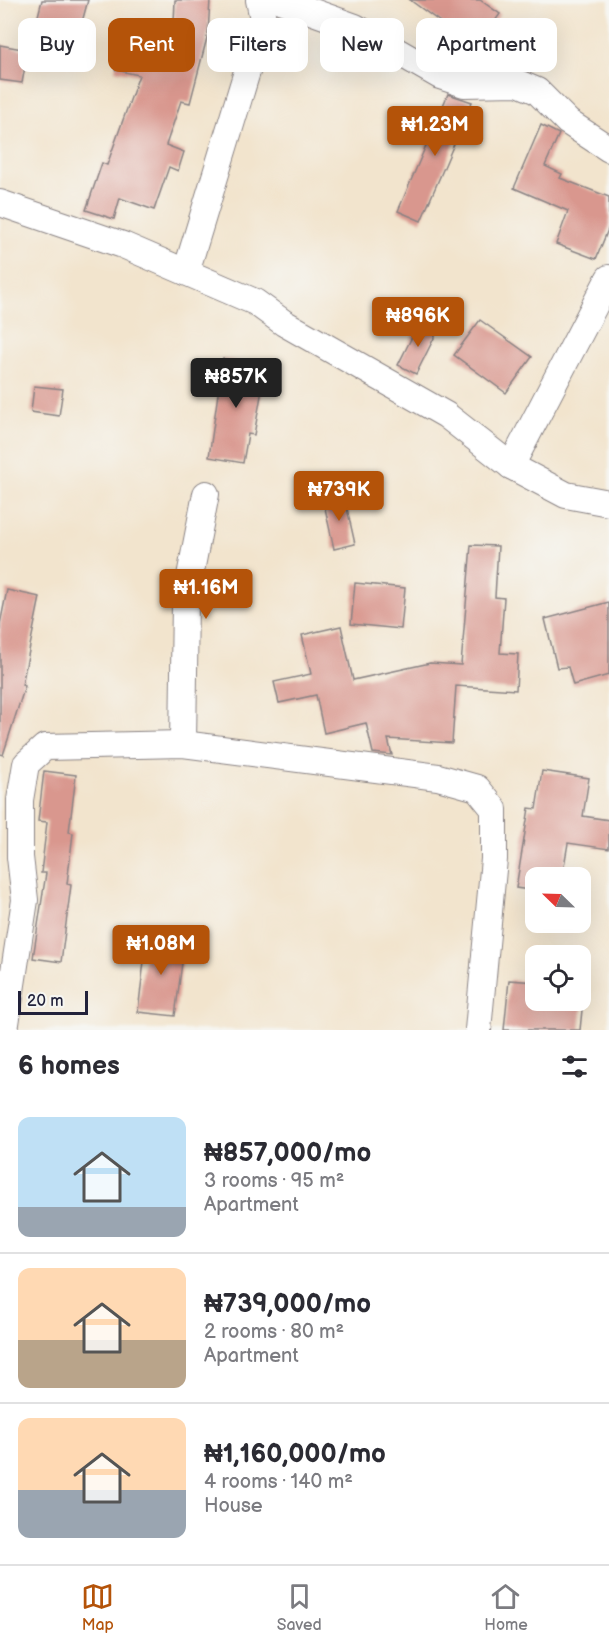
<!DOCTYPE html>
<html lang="en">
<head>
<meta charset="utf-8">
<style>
	:root { --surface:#fff; --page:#f7f7f7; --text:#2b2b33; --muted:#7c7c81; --line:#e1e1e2; --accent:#b45309 }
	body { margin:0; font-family:"Balsamiq Sans",sans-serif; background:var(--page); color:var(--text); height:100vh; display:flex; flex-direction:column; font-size:22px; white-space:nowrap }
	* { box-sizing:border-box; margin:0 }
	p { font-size:20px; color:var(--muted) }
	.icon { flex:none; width:33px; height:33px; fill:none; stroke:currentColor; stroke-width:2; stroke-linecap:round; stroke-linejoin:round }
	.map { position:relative; height:1030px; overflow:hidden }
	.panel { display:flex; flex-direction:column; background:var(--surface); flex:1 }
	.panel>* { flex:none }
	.hud { position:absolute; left:18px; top:18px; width:573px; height:54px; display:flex; gap:12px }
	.needle { width:39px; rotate:293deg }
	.buttons { position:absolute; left:525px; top:867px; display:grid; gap:12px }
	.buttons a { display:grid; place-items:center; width:66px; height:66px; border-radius:12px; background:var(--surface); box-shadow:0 6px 24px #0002; font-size:30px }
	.scale { position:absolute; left:18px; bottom:15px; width:70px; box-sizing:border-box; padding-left:6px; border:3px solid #22223b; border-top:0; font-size:16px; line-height:21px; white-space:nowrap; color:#22223b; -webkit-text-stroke:4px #f6f6f2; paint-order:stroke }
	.price { position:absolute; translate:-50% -51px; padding:0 14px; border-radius:6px; background:var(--accent); color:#fff; font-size:20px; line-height:39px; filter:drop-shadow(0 2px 3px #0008) }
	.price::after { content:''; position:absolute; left:50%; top:36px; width:18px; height:14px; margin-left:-9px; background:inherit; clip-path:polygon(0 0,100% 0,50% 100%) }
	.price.active { background:#222; color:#fff }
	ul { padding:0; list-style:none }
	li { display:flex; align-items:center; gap:18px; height:150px; padding:0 18px }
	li+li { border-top:2px solid var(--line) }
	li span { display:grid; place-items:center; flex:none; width:168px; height:120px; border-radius:12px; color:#555 }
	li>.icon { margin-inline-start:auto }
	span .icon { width:72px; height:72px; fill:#fffc; stroke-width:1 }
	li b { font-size:26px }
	h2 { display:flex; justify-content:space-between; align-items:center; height:72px; padding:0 18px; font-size:26px }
	.tag { padding:0 21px; border-radius:12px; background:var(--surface); box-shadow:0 6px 24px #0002; font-size:21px; line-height:54px }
	.tag.active { background:var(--accent); color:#fff }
	.tabs { display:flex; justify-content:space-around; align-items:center; height:84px; border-top:2px solid var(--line); background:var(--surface); font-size:16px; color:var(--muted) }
	.tabs a { display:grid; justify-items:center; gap:3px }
	.tabs .active { color:var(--accent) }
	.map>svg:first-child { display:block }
	.building { fill:#d9978e }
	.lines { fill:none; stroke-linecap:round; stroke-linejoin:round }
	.street-casing { stroke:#8a8384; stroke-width:28 }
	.street { stroke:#fff; stroke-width:26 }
</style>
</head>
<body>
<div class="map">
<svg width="609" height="1030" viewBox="0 0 609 1030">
	<rect width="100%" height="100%" fill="#f6f6f2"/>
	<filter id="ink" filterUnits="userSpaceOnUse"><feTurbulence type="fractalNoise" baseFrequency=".0167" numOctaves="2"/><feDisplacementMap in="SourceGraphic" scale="12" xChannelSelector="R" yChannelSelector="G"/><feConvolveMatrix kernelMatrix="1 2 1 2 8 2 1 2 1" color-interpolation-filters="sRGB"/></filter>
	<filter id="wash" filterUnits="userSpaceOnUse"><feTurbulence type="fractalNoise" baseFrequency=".008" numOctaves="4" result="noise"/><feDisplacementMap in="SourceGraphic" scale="24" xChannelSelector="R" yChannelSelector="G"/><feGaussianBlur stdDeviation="1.35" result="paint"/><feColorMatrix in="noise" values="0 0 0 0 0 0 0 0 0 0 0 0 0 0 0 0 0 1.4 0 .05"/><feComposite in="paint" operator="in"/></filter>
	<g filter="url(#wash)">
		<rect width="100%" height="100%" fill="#f2e4cd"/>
		<g id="blocks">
			<g class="building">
				<polygon points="42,0 88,0 75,48 33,36"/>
				<polygon points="175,0 210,0 208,34 190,103 181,101 166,145 184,152 178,171 169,167 154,210 120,198 114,219 86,210 102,163 107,165 139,75 115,70 122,35 173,45"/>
				<polygon points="410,0 480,0 500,14 476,48"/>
				<polygon points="0,45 28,50 22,83 0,80"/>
				<polygon points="448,94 472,102 421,221 398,211"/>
				<polygon points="541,125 559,134 545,166 562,174 560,178 609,197 609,227 596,259 556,244 568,211 514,188"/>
				<polygon points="480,320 532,357 506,393 454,355"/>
				<polygon points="419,323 437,332 416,374 398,365"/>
				<polygon points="223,359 266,367 254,435 248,434 243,463 209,457"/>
				<polygon points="34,386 63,389 59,416 31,412"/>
				<polygon points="344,495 355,544 334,549 323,499"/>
				<polygon points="471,545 498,546 495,597 504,598 500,653 518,654 516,690 456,686 452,743 388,739 392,755 373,753 366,723 324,733 316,695 279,703 274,682 311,674 302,635 341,626 353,680 430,663 461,665"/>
				<polygon points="355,583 405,588 401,629 351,624"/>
				<polygon points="7,590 40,597 22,685 25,686 3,755 0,754 0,624"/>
				<polygon points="609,602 609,675 573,685 568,667 557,668 545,619"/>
				<polygon points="44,771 76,775 69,832 73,833 67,884 71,885 61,962 33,958 46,873 41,873 47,822 38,821"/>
				<polygon points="542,771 589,778 583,816 609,820 609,849 568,843 562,878 536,878 536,891 516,888 529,808 536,809"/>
				<polygon points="147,936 185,940 175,1016 138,1012"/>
				<polygon points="509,980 536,982 536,1000 583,1000 580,1030 504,1030"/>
			</g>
		</g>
	</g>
	<g filter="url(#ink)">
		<use href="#blocks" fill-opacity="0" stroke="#8a8384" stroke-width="1.5"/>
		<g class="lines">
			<g class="street-casing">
				<g id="street">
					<polyline points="280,0 355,27 440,76 464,84 518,83 537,91 568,122 609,149"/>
					<polyline points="0,203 123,245 255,302 284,323 446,415 511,466 566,495 609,503"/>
					<polyline points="186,272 263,19 259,0"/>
					<polyline points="511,466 609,278"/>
					<polyline points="183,744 185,602 206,494"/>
					<polyline points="5,1030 25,900 20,857 20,800 26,764 45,747 183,744 438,777 477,788 494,809 494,859 478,1030"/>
				</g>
			</g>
			<use href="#street" class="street"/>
		</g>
	</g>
</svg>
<div class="buttons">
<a><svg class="needle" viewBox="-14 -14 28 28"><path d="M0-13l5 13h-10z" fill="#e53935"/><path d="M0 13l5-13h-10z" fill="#7c7c81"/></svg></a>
<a><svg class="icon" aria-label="locate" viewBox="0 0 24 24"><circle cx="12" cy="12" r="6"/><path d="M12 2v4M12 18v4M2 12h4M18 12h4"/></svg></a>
</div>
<div class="scale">20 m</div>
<b class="price" style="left:435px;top:157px">₦1.23M</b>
<b class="price" style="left:418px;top:348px">₦896K</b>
<b class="price active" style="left:236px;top:409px">₦857K</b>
<b class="price" style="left:339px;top:522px">₦739K</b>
<b class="price" style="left:206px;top:620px">₦1.16M</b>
<b class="price" style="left:161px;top:976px">₦1.08M</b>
<div class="hud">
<a class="tag">Buy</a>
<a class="tag active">Rent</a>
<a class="tag">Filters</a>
<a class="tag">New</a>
<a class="tag">Apartment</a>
</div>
</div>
<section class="panel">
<h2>6 homes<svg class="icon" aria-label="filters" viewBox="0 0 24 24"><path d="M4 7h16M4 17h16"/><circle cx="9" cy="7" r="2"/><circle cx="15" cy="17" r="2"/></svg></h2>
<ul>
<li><span style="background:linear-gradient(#bfe0f5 75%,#9aa5b1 0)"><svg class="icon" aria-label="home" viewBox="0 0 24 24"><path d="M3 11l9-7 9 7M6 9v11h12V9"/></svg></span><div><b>₦857,000/mo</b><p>3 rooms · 95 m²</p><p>Apartment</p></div></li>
<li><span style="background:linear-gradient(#ffd9b3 60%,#b9a48a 0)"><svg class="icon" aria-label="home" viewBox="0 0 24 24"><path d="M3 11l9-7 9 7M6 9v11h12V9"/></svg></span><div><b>₦739,000/mo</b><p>2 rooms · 80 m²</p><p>Apartment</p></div></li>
<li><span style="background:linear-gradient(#ffd9b3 60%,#9aa5b1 0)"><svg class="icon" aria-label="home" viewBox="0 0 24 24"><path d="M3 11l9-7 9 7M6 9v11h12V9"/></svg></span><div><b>₦1,160,000/mo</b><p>4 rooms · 140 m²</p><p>House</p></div></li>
</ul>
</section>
<nav class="tabs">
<a class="active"><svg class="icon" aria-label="map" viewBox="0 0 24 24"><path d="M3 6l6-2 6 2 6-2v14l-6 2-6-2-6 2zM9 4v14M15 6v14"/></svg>Map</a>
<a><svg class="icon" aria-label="saved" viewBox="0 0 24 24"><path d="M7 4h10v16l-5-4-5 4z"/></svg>Saved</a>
<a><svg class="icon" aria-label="home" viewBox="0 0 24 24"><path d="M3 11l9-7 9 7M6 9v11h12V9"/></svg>Home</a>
</nav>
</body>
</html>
